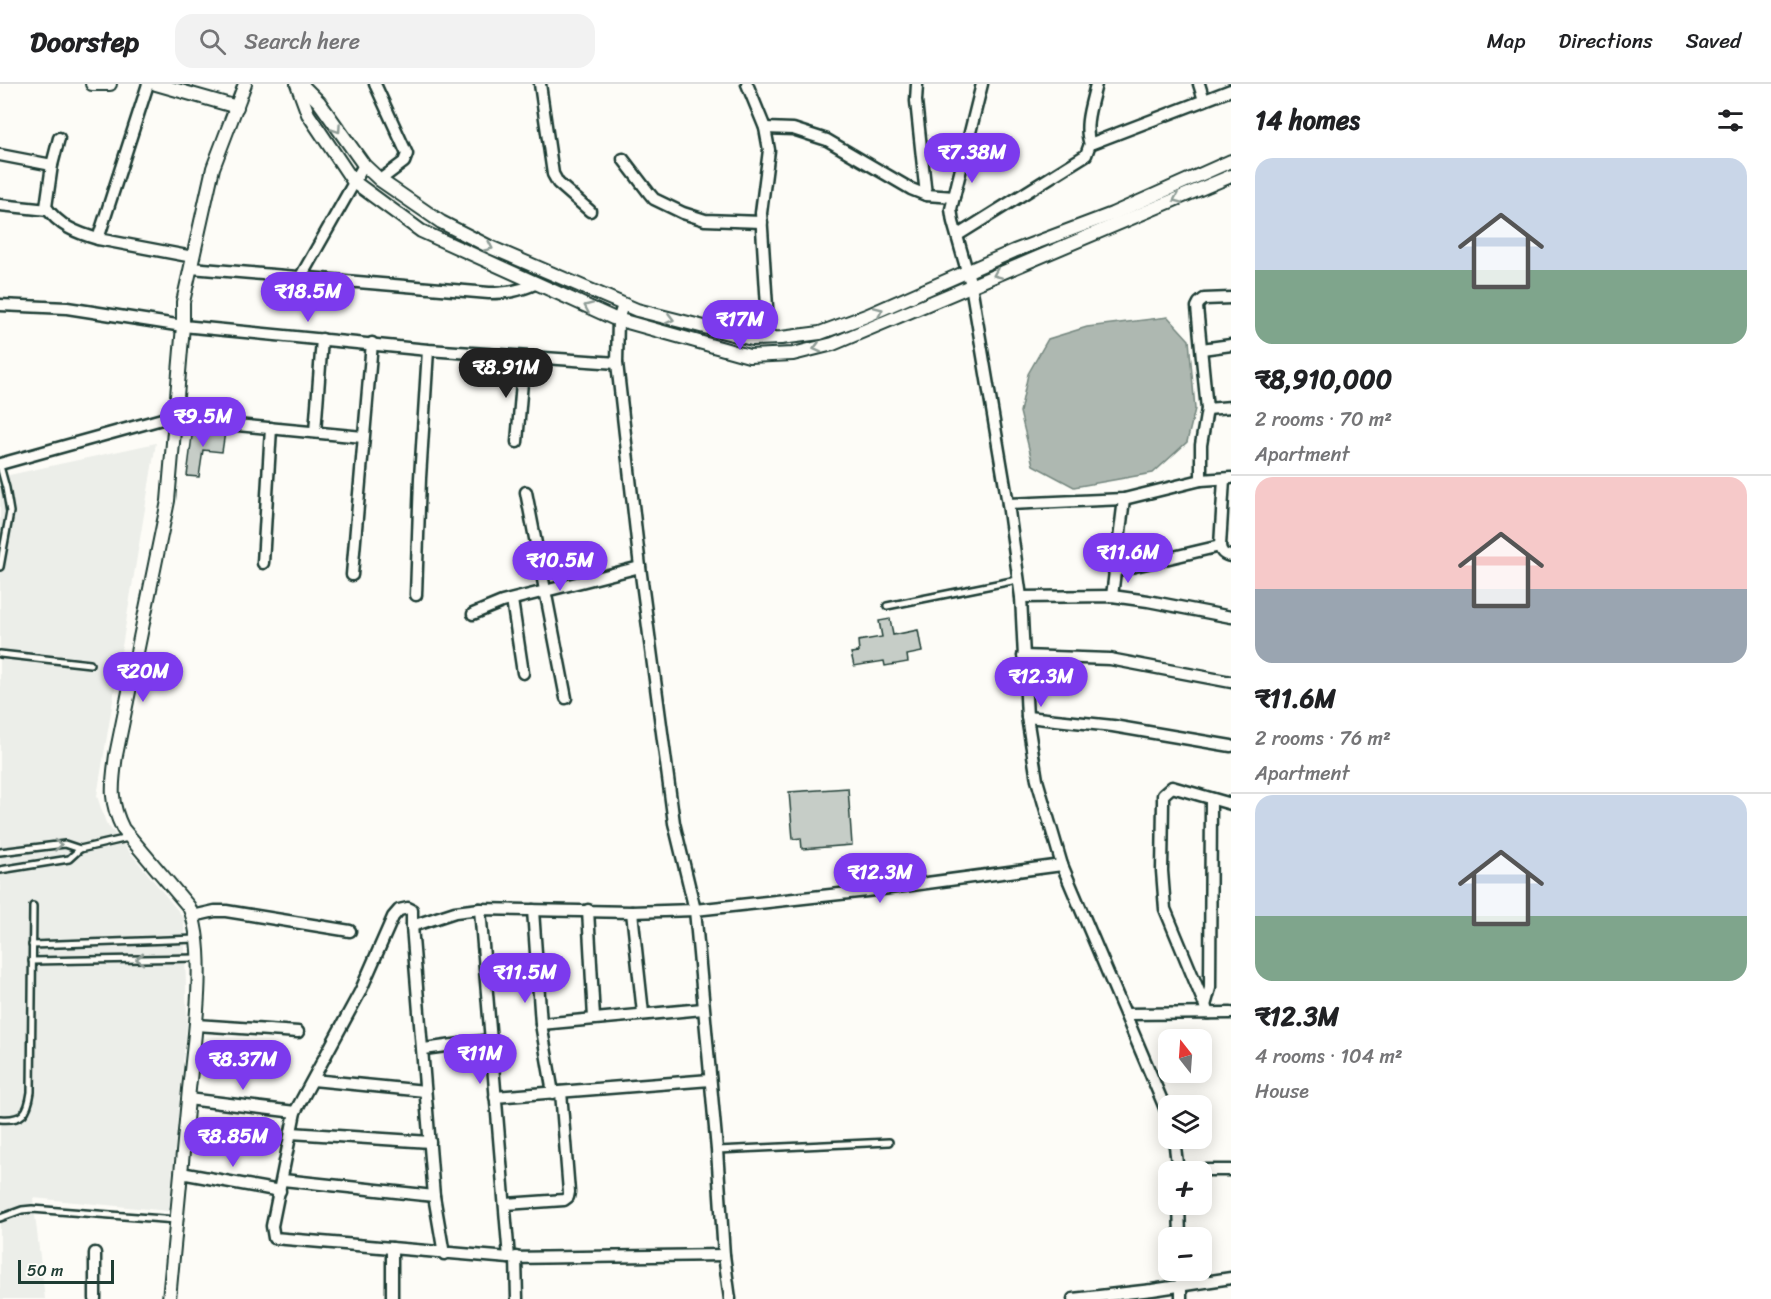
<!DOCTYPE html>
<html lang="en">
<head>
<meta charset="utf-8">
<style>
	:root { --surface:#fff; --page:#f2f2f2; --text:#202124; --muted:#757577; --line:#e0e0e0; --accent:#7c3aed }
	body { margin:0; font-family:Sriracha,sans-serif; background:var(--page); color:var(--text); height:100vh; display:flex; flex-direction:column; font-size:22px; white-space:nowrap }
	* { box-sizing:border-box; margin:0 }
	p { font-size:20px; color:var(--muted) }
	.icon { flex:none; width:33px; height:33px; fill:none; stroke:currentColor; stroke-width:2; stroke-linecap:round; stroke-linejoin:round }
	.map { position:relative; flex:1; overflow:hidden }
	.side { display:flex; flex-direction:column; background:var(--surface); width:540px }
	.side>* { flex:none }
	.needle { width:39px; rotate:343deg }
	.fabs { position:absolute; left:1158px; top:945px; display:grid; gap:12px }
	.fabs a { display:grid; place-items:center; width:54px; height:54px; border-radius:12px; background:var(--surface); box-shadow:0 3px 15px #0003; font-size:30px }
	.scale { position:absolute; left:18px; bottom:15px; width:96px; box-sizing:border-box; padding-left:6px; border:3px solid #1f3d34; border-top:0; font-size:16px; line-height:21px; white-space:nowrap; color:#1f3d34; -webkit-text-stroke:4px #fdfcf7; paint-order:stroke }
	.price { position:absolute; translate:-50% -51px; padding:0 14px; border-radius:21px; background:var(--accent); color:#fff; font-size:20px; line-height:39px; filter:drop-shadow(0 2px 3px #0008) }
	.price::after { content:''; position:absolute; left:50%; top:36px; width:18px; height:14px; margin-left:-9px; background:inherit; clip-path:polygon(0 0,100% 0,50% 100%) }
	.price.selected { background:#222; color:#fff }
	ul { padding:0; list-style:none }
	li { display:grid; align-content:center; gap:12px; height:318px; padding:0 24px }
	li+li { border-top:2px solid var(--line) }
	li span { display:grid; place-items:center; height:186px; border-radius:18px; color:#555 }
	li>.icon { margin-inline-start:auto }
	span .icon { width:108px; height:108px; fill:#fffc; stroke-width:1 }
	li b { font-size:26px }
	h2 { display:flex; justify-content:space-between; align-items:center; height:72px; padding:0 24px; font-size:26px }
	header { display:flex; align-items:center; gap:36px; box-sizing:border-box; height:84px; padding:0 30px; background:var(--surface); border-bottom:2px solid var(--line) }
	header strong { font-size:28px }
	nav { display:flex; gap:33px; margin-inline-start:auto; font-size:21px }
	.search { width:420px; height:54px; background:var(--page); display:flex; align-items:center; gap:15px; box-sizing:border-box; padding:0 21px; border-radius:18px; color:var(--muted); font-size:22px }
	main { display:flex; flex:1; min-height:0 }
	.map>svg:first-child { display:block }
	.built { fill:#eceee9 }
	.water { fill:#aeb8b1; stroke:#75877f; stroke-width:1.5 }
	.building { fill:#c6cdc7; stroke:#1f3d34; stroke-width:1.5 }
	.lines { fill:none; stroke-linecap:round; stroke-linejoin:round }
	.service-casing { stroke:#1f3d34; stroke-width:10 }
	.minor-casing { stroke:#1f3d34; stroke-width:15 }
	.tertiary-casing { stroke:#1f3d34; stroke-width:16 }
	.service { stroke:#fdfcf7; stroke-width:5 }
	.minor { stroke:#fdfcf7; stroke-width:10 }
	.tertiary { stroke:#fdfcf7; stroke-width:12 }
	.oneway { stroke:#8e9c96 }
</style>
</head>
<body>
<header>
<strong>Doorstep</strong>
<div class="search"><svg class="icon" aria-label="search" viewBox="0 0 24 24"><circle cx="10" cy="10" r="6"/><path d="M15 15l6 6"/></svg>Search here</div>
<nav><a>Map</a><a>Directions</a><a>Saved</a></nav>
</header>
<main>
<div class="map">
<svg width="1231" height="1215" viewBox="0 0 1231 1215">
	<rect width="100%" height="100%" fill="#fdfcf7"/>
	<filter id="ink" filterUnits="userSpaceOnUse"><feTurbulence type="fractalNoise" baseFrequency=".0167" numOctaves="2"/><feDisplacementMap in="SourceGraphic" scale="12" xChannelSelector="R" yChannelSelector="G"/><feConvolveMatrix kernelMatrix="1 2 1 2 8 2 1 2 1" color-interpolation-filters="sRGB"/></filter>
	<g filter="url(#ink)">
		<polygon class="built" points="156,359 97,712 106,739 184,834 187,938 169,1127 33,1114 45,1215 0,1215 0,393"/>
		<polygon class="water" points="1168,233 1189,256 1195,325 1187,358 1153,389 1074,403 1033,381 1020,328 1028,290 1048,255 1087,243"/>
		<g class="building">
			<polygon points="193,344 225,348 222,368 203,366 199,393 187,392"/>
			<polygon points="890,535 893,551 918,546 922,568 907,571 908,578 885,582 884,577 854,582 851,569 859,568 858,557 882,553 879,537"/>
			<polygon points="848,704 852,761 802,765 801,754 793,755 789,708"/>
		</g>
		<g class="lines">
			<g class="service-casing">
				<g id="service">
					<polyline points="0,382 6,404 10,428 0,483"/>
					<polyline points="887,522 1017,496"/>
					<polyline points="0,570 90,580"/>
					<polyline points="80,765 128,754"/>
					<polyline points="0,768 65,760 80,765 69,775 0,786"/>
					<polyline points="32,861 196,855"/>
					<polyline points="32,877 198,874"/>
					<path d="M0 1035C23 1037 28 1029 31 1008L33 822"/>
					<polyline points="717,1066 889,1058"/>
					<polyline points="0,1134 22,1126 32,1125 176,1136"/>
				</g>
			</g>
			<g class="minor-casing">
				<g id="minor">
					<polyline points="148,0 98,155 193,173"/>
					<polyline points="375,0 407,70 404,78 380,96"/>
					<polyline points="540,0 553,90 558,99 590,127"/>
					<polyline points="747,0 765,44 769,66 761,129 769,254"/>
					<polyline points="917,0 916,17 926,111"/>
					<polyline points="982,0 951,125 953,138 971,201 1008,420 1021,513 1027,633 1037,696 1062,781 1168,1031"/>
					<polyline points="1199,0 1204,16"/>
					<polyline points="765,44 793,45 827,56 911,105 926,111 954,113"/>
					<path d="M59 54 52 81 46 123C59 142 77 149 98 155"/>
					<polyline points="1090,60 1231,6"/>
					<polyline points="0,71 52,81"/>
					<polyline points="623,75 649,109 654,115 683,129 705,136 762,138"/>
					<polyline points="0,121 48,126"/>
					<path d="M958 151 1086 71 1090 60C1083 41 1092 19 1096 0"/>
					<path d="M191 184 489 209C507 209 519 207 535 200"/>
					<polyline points="300,194 364,81"/>
					<polyline points="0,221 67,224 183,242 428,266 617,279"/>
					<polyline points="623,221 618,236 617,279 640,483 674,739 695,826 717,1066 724,1171 730,1215"/>
					<polyline points="1202,265 1231,261"/>
					<polyline points="1207,325 1231,323"/>
					<polyline points="315,348 322,255"/>
					<polyline points="517,358 524,274"/>
					<polyline points="0,380 162,335 174,335 363,353"/>
					<path d="M1224 395 1220 462C1221 469 1224 471 1231 472"/>
					<polyline points="1201,396 1201,361 1207,325 1197,223 1199,219 1204,215 1231,214"/>
					<polyline points="526,408 566,614"/>
					<polyline points="1008,420 1124,415 1201,396 1231,394"/>
					<polyline points="263,479 271,344"/>
					<polyline points="1114,487 1220,462"/>
					<polyline points="352,491 372,259"/>
					<polyline points="416,511 420,394 428,266"/>
					<polyline points="1112,512 1124,415"/>
					<polyline points="1021,513 1112,512 1148,517 1231,533"/>
					<polyline points="512,516 523,589"/>
					<polyline points="473,530 502,518 640,483"/>
					<polyline points="1023,572 1110,575 1231,598"/>
					<polyline points="1027,633 1113,642 1231,662"/>
					<polyline points="480,825 509,1174"/>
					<polyline points="533,826 541,940 553,1009"/>
					<polyline points="588,826 594,934"/>
					<polyline points="632,828 643,929"/>
					<polyline points="193,832 215,827 226,827 350,847"/>
					<polyline points="412,842 455,828 480,825 632,828 695,826 867,807 1062,781"/>
					<polyline points="1205,922 1210,904 1211,715"/>
					<polyline points="1208,929 1165,825 1162,787 1163,718 1163,711 1172,703 1231,720"/>
					<polyline points="1126,930 1231,929"/>
					<polyline points="541,940 703,925"/>
					<polyline points="196,941 298,948"/>
					<polyline points="424,965 490,956"/>
					<polyline points="313,996 425,1007"/>
					<polyline points="495,1013 710,996"/>
					<polyline points="188,1015 295,1028"/>
					<polyline points="291,1049 430,1058"/>
					<polyline points="1174,1054 1178,1088"/>
					<polyline points="1178,1086 1231,1086"/>
					<polyline points="181,1089 280,1107"/>
					<polyline points="283,1096 434,1112"/>
					<polyline points="506,1120 564,1116 568,1113 569,1108 561,1008"/>
					<polyline points="1179,1120 1180,1154"/>
					<polyline points="392,1164 392,1215"/>
					<polyline points="95,1169 95,1215"/>
					<polyline points="444,1170 434,1112 412,842 412,826 408,824 399,826 393,833 360,908 295,1028 272,1142 274,1154 509,1174 724,1171"/>
					<polyline points="516,1173 517,1215"/>
					<polyline points="1181,1186 1181,1215"/>
					<polyline points="1073,1215 1152,1206 1231,1194"/>
				</g>
			</g>
			<g class="tertiary-casing">
				<g id="tertiary">
					<polyline points="92,0 110,0"/>
					<polyline points="156,0 237,23"/>
					<polyline points="297,0 308,30 353,97 421,147 613,234 749,272 793,270 833,260 1231,92"/>
					<polyline points="301,0 319,18 364,81 380,96 441,138 490,163 637,226 752,255 781,254 820,249 866,232 1014,167 1112,130 1231,77"/>
					<path d="M169 1215C175 1145 183 1075 189 1005 194 957 208 865 189 823L123 745C109 717 112 701 116 671L168 417 183 242V218L213 84 245 0"/>
				</g>
			</g>
			<use href="#service" class="service"/>
			<use href="#minor" class="minor"/>
			<use href="#tertiary" class="tertiary"/>
		</g>
		<defs><path id="oneway-chevron" d="M-2-3.5L2.5 0L-2 3.5" fill="none" stroke-width="1.6" stroke-linecap="round" stroke-linejoin="round" transform="scale(1.5)"/></defs>
		<g class="oneway">
			<use href="#oneway-chevron" transform="translate(337 45) rotate(56)"/>
			<use href="#oneway-chevron" transform="translate(1177 115) rotate(157)"/>
			<use href="#oneway-chevron" transform="translate(489 163) rotate(25)"/>
			<use href="#oneway-chevron" transform="translate(997 190) rotate(157)"/>
			<use href="#oneway-chevron" transform="translate(588 223) rotate(-156)"/>
			<use href="#oneway-chevron" transform="translate(879 227) rotate(-24)"/>
			<use href="#oneway-chevron" transform="translate(670 235) rotate(14)"/>
			<use href="#oneway-chevron" transform="translate(817 264) rotate(166)"/>
			<use href="#oneway-chevron" transform="translate(58 761) rotate(-3)"/>
			<use href="#oneway-chevron" transform="translate(140 875) rotate(179)"/>
		</g>
	</g>
</svg>
<div class="fabs">
<a><svg class="needle" viewBox="-14 -14 28 28"><path d="M0-13l5 13h-10z" fill="#e53935"/><path d="M0 13l5-13h-10z" fill="#757577"/></svg></a>
<a><svg class="icon" aria-label="layers" viewBox="0 0 24 24"><path d="M12 4l9 5-9 5-9-5zM3 14l9 5 9-5"/></svg></a>
<a>+</a>
<a>−</a>
</div>
<div class="scale">50 m</div>
<b class="price" style="left:972px;top:100px">₹7.38M</b>
<b class="price" style="left:308px;top:239px">₹18.5M</b>
<b class="price" style="left:740px;top:267px">₹17M</b>
<b class="price selected" style="left:506px;top:315px">₹8.91M</b>
<b class="price" style="left:203px;top:364px">₹9.5M</b>
<b class="price" style="left:1128px;top:500px">₹11.6M</b>
<b class="price" style="left:560px;top:508px">₹10.5M</b>
<b class="price" style="left:143px;top:619px">₹20M</b>
<b class="price" style="left:1041px;top:624px">₹12.3M</b>
<b class="price" style="left:880px;top:820px">₹12.3M</b>
<b class="price" style="left:525px;top:920px">₹11.5M</b>
<b class="price" style="left:480px;top:1001px">₹11M</b>
<b class="price" style="left:243px;top:1007px">₹8.37M</b>
<b class="price" style="left:233px;top:1084px">₹8.85M</b>
</div>
<section class="side">
<h2>14 homes<svg class="icon" aria-label="filters" viewBox="0 0 24 24"><path d="M4 7h16M4 17h16"/><circle cx="9" cy="7" r="2"/><circle cx="15" cy="17" r="2"/></svg></h2>
<ul>
<li><span style="background:linear-gradient(#c9d6e8 60%,#7fa58c 0)"><svg class="icon" aria-label="home" viewBox="0 0 24 24"><path d="M3 11l9-7 9 7M6 9v11h12V9"/></svg></span><div><b>₹8,910,000</b><p>2 rooms · 70 m²</p><p>Apartment</p></div></li>
<li><span style="background:linear-gradient(#f6c9c9 60%,#9aa5b1 0)"><svg class="icon" aria-label="home" viewBox="0 0 24 24"><path d="M3 11l9-7 9 7M6 9v11h12V9"/></svg></span><div><b>₹11.6M</b><p>2 rooms · 76 m²</p><p>Apartment</p></div></li>
<li><span style="background:linear-gradient(#c9d6e8 65%,#7fa58c 0)"><svg class="icon" aria-label="home" viewBox="0 0 24 24"><path d="M3 11l9-7 9 7M6 9v11h12V9"/></svg></span><div><b>₹12.3M</b><p>4 rooms · 104 m²</p><p>House</p></div></li>
</ul>
</section>
</main>
</body>
</html>
